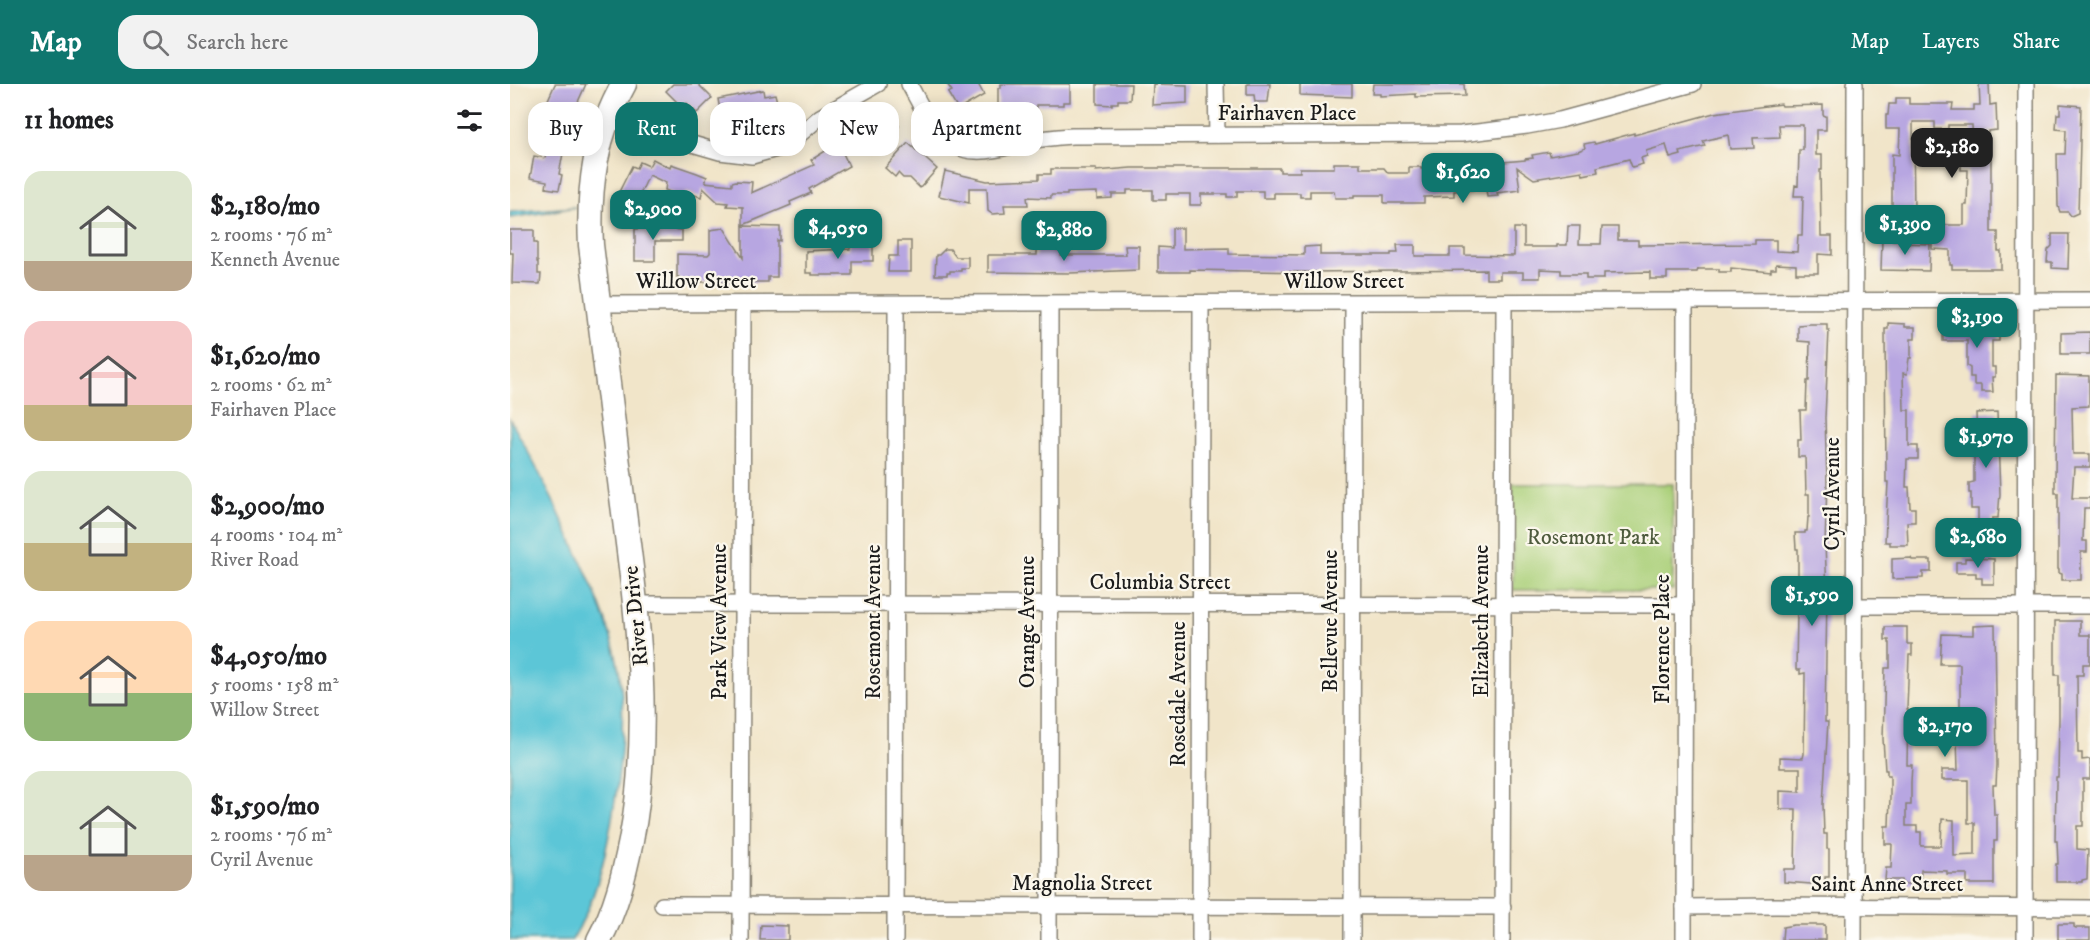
<!DOCTYPE html>
<html lang="en">
<head>
<meta charset="utf-8">
<style>
	:root { --surface:#fff; --page:#f2f2f2; --text:#202124; --muted:#757577; --accent:#0f766e }
	body { margin:0; font-family:"IM FELL DW Pica",serif; background:var(--page); color:var(--text); height:100vh; display:flex; flex-direction:column; font-size:22px; white-space:nowrap }
	* { box-sizing:border-box; margin:0 }
	p { font-size:20px; color:var(--muted) }
	.icon { flex:none; width:33px; height:33px; fill:none; stroke:currentColor; stroke-width:2; stroke-linecap:round; stroke-linejoin:round }
	.map { position:relative; flex:1; overflow:hidden }
	.details { display:flex; flex-direction:column; background:var(--surface); width:510px }
	.details>* { flex:none }
	.banner { position:absolute; left:18px; top:18px; width:570px; height:54px; display:flex; gap:12px }
	.price { position:absolute; translate:-50% -51px; padding:0 14px; border-radius:12px; background:var(--accent); color:#fff; font-size:20px; line-height:39px; filter:drop-shadow(0 2px 3px #0008) }
	.price::after { content:''; position:absolute; left:50%; top:36px; width:18px; height:14px; margin-left:-9px; background:inherit; clip-path:polygon(0 0,100% 0,50% 100%) }
	.price.active { background:#222; color:#fff }
	ul { padding:0; list-style:none }
	li { display:flex; align-items:center; gap:18px; height:150px; padding:0 24px }
	li span { display:grid; place-items:center; flex:none; width:168px; height:120px; border-radius:18px; color:#555 }
	li>.icon { margin-inline-start:auto }
	span .icon { width:72px; height:72px; fill:#fffc; stroke-width:1 }
	li b { font-size:26px }
	h2 { display:flex; justify-content:space-between; align-items:center; height:72px; padding:0 24px; font-size:26px }
	.chip { padding:0 21px; border-radius:18px; background:var(--surface); box-shadow:0 3px 15px #0003; font-size:21px; line-height:54px }
	.chip.active { background:var(--accent); color:#fff }
	header { display:flex; align-items:center; gap:36px; box-sizing:border-box; height:84px; padding:0 30px; background:var(--accent); color:#fff }
	header strong { font-size:28px }
	nav { display:flex; gap:33px; margin-inline-start:auto; font-size:21px }
	.search { width:420px; height:54px; background:var(--page); display:flex; align-items:center; gap:15px; box-sizing:border-box; padding:0 21px; border-radius:18px; color:var(--muted); font-size:22px }
	main { display:flex; flex:1; min-height:0 }
	.map>svg:first-child { display:block }
	.green { fill:#abd07a; stroke:#64764b; stroke-width:1.5 }
	.water { fill:#5cc6d7; stroke:#3c717a; stroke-width:1.5 }
	.building { fill:#b7a6e1 }
	.lines { fill:none; stroke-linecap:round; stroke-linejoin:round }
	.minor-casing { stroke:#868072; stroke-width:18 }
	.primary-casing { stroke:#868072; stroke-width:27 }
	.minor { stroke:#fff; stroke-width:15 }
	.primary { stroke:#fff; stroke-width:24 }
	.labels { text-anchor:middle; dominant-baseline:central; stroke-width:4.5; stroke-linejoin:round; paint-order:stroke }
	.street-label { font-size:22px; fill:#1c1c1c; stroke:#fbf7ec }
	.park-label { font-size:22px; fill:#4e5b3d; stroke:#fbf7ec }
</style>
</head>
<body>
<header>
<strong>Map</strong>
<div class="search"><svg class="icon" aria-label="search" viewBox="0 0 24 24"><circle cx="10" cy="10" r="6"/><path d="M15 15l6 6"/></svg>Search here</div>
<nav><a>Map</a><a>Layers</a><a>Share</a></nav>
</header>
<main>
<section class="details">
<h2>11 homes<svg class="icon" aria-label="filters" viewBox="0 0 24 24"><path d="M4 7h16M4 17h16"/><circle cx="9" cy="7" r="2"/><circle cx="15" cy="17" r="2"/></svg></h2>
<ul>
<li><span style="background:linear-gradient(#dfe7d0 75%,#b9a48a 0)"><svg class="icon" aria-label="home" viewBox="0 0 24 24"><path d="M3 11l9-7 9 7M6 9v11h12V9"/></svg></span><div><b>$2,180/mo</b><p>2 rooms · 76 m²</p><p>Kenneth Avenue</p></div></li>
<li><span style="background:linear-gradient(#f6c9c9 70%,#c2b280 0)"><svg class="icon" aria-label="home" viewBox="0 0 24 24"><path d="M3 11l9-7 9 7M6 9v11h12V9"/></svg></span><div><b>$1,620/mo</b><p>2 rooms · 62 m²</p><p>Fairhaven Place</p></div></li>
<li><span style="background:linear-gradient(#dfe7d0 60%,#c2b280 0)"><svg class="icon" aria-label="home" viewBox="0 0 24 24"><path d="M3 11l9-7 9 7M6 9v11h12V9"/></svg></span><div><b>$2,900/mo</b><p>4 rooms · 104 m²</p><p>River Road</p></div></li>
<li><span style="background:linear-gradient(#ffd9b3 60%,#8fb573 0)"><svg class="icon" aria-label="home" viewBox="0 0 24 24"><path d="M3 11l9-7 9 7M6 9v11h12V9"/></svg></span><div><b>$4,050/mo</b><p>5 rooms · 158 m²</p><p>Willow Street</p></div></li>
<li><span style="background:linear-gradient(#dfe7d0 70%,#b9a48a 0)"><svg class="icon" aria-label="home" viewBox="0 0 24 24"><path d="M3 11l9-7 9 7M6 9v11h12V9"/></svg></span><div><b>$1,590/mo</b><p>2 rooms · 76 m²</p><p>Cyril Avenue</p></div></li>
</ul>
</section>
<div class="map">
<svg width="1580" height="856" viewBox="0 0 1580 856">
	<rect width="100%" height="100%" fill="#fbf7ec"/>
	<filter id="ink" filterUnits="userSpaceOnUse"><feTurbulence type="fractalNoise" baseFrequency=".0167" numOctaves="2"/><feDisplacementMap in="SourceGraphic" scale="12" xChannelSelector="R" yChannelSelector="G"/><feConvolveMatrix kernelMatrix="1 2 1 2 8 2 1 2 1" color-interpolation-filters="sRGB"/></filter>
	<filter id="wash" filterUnits="userSpaceOnUse"><feTurbulence type="fractalNoise" baseFrequency=".008" numOctaves="4" result="noise"/><feDisplacementMap in="SourceGraphic" scale="24" xChannelSelector="R" yChannelSelector="G"/><feGaussianBlur stdDeviation="1.35" result="paint"/><feColorMatrix in="noise" values="0 0 0 0 0 0 0 0 0 0 0 0 0 0 0 0 0 1.4 0 .05"/><feComposite in="paint" operator="in"/></filter>
	<g filter="url(#wash)">
		<rect width="100%" height="100%" fill="#f1e5c9"/>
		<rect class="green" x="1003" y="400" width="160" height="106"/>
		<g class="water">
			<polygon points="66,123 0,134 0,128"/>
			<path d="M0 335C22 374 42 413 60 453 79 494 99 536 108 581 118 630 110 691 101 740 94 779 84 821 62 856H0Z"/>
		</g>
		<g id="blocks">
			<g class="building">
				<polygon points="45,0 76,0 67,20 64,19 56,65 54,64 49,90 52,91 49,106 36,104 37,97 20,94 24,72 35,74 40,48 35,47 40,19 37,18"/>
				<polygon points="163,0 188,0 202,14 187,29 177,19 173,24 156,7"/>
				<polygon points="437,0 468,0 474,11 448,26 438,9 442,7"/>
				<polygon points="491,0 560,0 560,18 553,18 553,21 526,21 526,24 488,24 488,4 491,4"/>
				<polygon points="587,0 621,0 620,16 608,16 608,19 602,19 602,21 587,20"/>
				<polygon points="643,0 677,1 677,19 642,21"/>
				<polygon points="737,0 760,0 758,18 745,18 744,11 737,11"/>
				<polygon points="790,0 842,0 842,13 790,11"/>
				<polygon points="863,0 954,0 955,12 906,13 906,10 870,12 870,10 862,10"/>
				<polygon points="1469,0 1479,0 1480,21 1486,20 1487,46 1478,47 1478,71 1481,71 1481,148 1488,148 1488,167 1491,167 1491,185 1442,185 1442,181 1440,181 1440,166 1422,165 1422,141 1454,141 1454,121 1457,121 1458,86 1451,86 1451,67 1463,67 1462,41 1438,41 1438,45 1425,45 1425,38 1403,38 1404,130 1382,130 1382,70 1389,71 1390,45 1376,45 1376,31 1378,31 1379,20 1386,20 1386,14 1399,14 1399,20 1443,20 1442,26 1464,26 1464,21 1470,21"/>
				<polygon points="253,6 254,12 265,10 269,26 234,33 233,31 220,34 219,31 211,32 208,15"/>
				<polygon points="1271,20 1272,22 1313,21 1313,31 1316,32 1316,46 1306,46 1306,71 1312,71 1312,86 1310,86 1311,152 1322,152 1322,171 1308,170 1308,189 1286,189 1286,181 1266,180 1266,185 1261,185 1261,188 1221,184 1221,188 1209,188 1209,185 1188,185 1187,188 1157,188 1157,195 1140,195 1140,188 1094,189 1094,195 1076,195 1076,190 1051,190 1051,186 1030,185 1030,194 1013,194 1013,188 990,188 990,195 976,195 976,186 800,188 680,186 680,188 648,188 648,163 662,164 662,144 673,144 673,165 719,164 719,170 794,171 794,163 810,162 810,171 881,171 881,169 888,169 887,161 905,161 905,172 940,172 940,164 955,164 955,171 1004,172 1004,144 1014,144 1014,163 1047,163 1047,161 1057,161 1058,142 1070,142 1069,160 1091,160 1092,143 1108,143 1108,156 1128,156 1128,161 1245,160 1245,156 1266,156 1266,167 1287,168 1288,151 1292,151 1293,112 1284,112 1285,101 1288,102 1289,66 1293,66 1293,41 1269,41 1270,53 1243,54 1244,64 1220,65 1218,51 1193,57 1195,62 1170,68 1171,71 1160,74 1156,61 1136,67 1137,72 1131,74 1133,80 1122,83 1119,75 1087,83 1088,88 1073,91 1072,87 1024,95 1007,83 1010,106 987,109 988,112 977,113 976,105 944,107 944,112 914,113 914,119 874,119 874,111 844,111 844,114 825,114 824,107 800,107 800,113 790,113 790,109 764,109 764,114 753,114 753,107 727,107 727,113 717,113 717,110 691,110 691,121 680,121 680,110 656,110 656,116 643,116 643,106 617,106 617,110 602,110 602,114 587,115 587,108 557,109 557,111 541,111 541,114 517,113 518,121 494,121 495,129 482,130 478,127 477,104 459,104 459,119 429,112 435,87 477,97 529,95 529,90 541,90 541,85 586,85 586,87 621,84 770,84 770,88 790,88 790,84 824,84 824,79 850,79 850,84 874,84 878,89 899,89 899,83 911,83 911,85 971,84 971,80 1015,76 1015,75 1023,74 1022,71 1039,68 1040,72 1068,67 1075,64 1074,60 1084,58 1085,60 1124,49 1124,51 1204,29"/>
				<polygon points="1550,20 1571,22 1568,129 1561,132 1558,128 1550,128 1548,122 1547,70 1555,70 1556,46 1546,45 1547,30 1550,30"/>
				<polygon points="371,30 374,35 383,30 389,42 382,46 387,50 368,61 367,59 355,66 342,43 361,33 362,35"/>
				<polygon points="328,59 339,82 299,105 301,109 280,118 281,121 233,141 233,123 217,122 218,119 208,118 193,104 191,113 175,108 174,114 155,106 156,99 139,91 127,117 109,108 122,82 127,84 130,78 139,82 143,75 160,84 161,80 187,89 197,93 195,98 222,101 222,98 226,97 242,98 241,109 304,81 301,76"/>
				<polygon points="398,59 427,85 410,104 400,94 393,94 388,89 385,93 375,84"/>
				<polygon points="233,142 270,143 270,157 267,156 267,193 258,193 258,198 169,198 169,193 167,193 167,170 198,171 200,169 200,146 214,144 233,174"/>
				<polygon points="151,144 172,146 172,157 145,157 145,177 125,177 125,145"/>
				<polygon points="0,146 24,146 24,159 27,159 27,178 28,178 28,190 31,190 30,200 2,199 3,169 0,169"/>
				<polygon points="1542,150 1559,150 1558,185 1542,184 1542,178 1537,178 1538,166 1542,162"/>
				<polygon points="1372,156 1389,156 1389,159 1420,160 1419,187 1371,186"/>
				<polygon points="341,157 363,160 363,177 342,177 342,191 302,191 302,189 296,189 296,167 340,165"/>
				<polygon points="388,157 401,157 401,188 378,188 379,172 388,172"/>
				<polygon points="615,162 629,162 629,186 560,189 478,188 478,171 527,171 527,164 551,166 551,171 616,171"/>
				<polygon points="435,165 440,165 446,173 458,173 458,184 451,184 451,187 440,187 440,189 437,189 437,191 425,191 426,171 429,171"/>
				<polygon points="1463,237 1489,237 1489,257 1482,257 1482,283 1485,283 1485,293 1482,293 1483,308 1471,308 1471,301 1464,301 1464,293 1460,293 1460,284 1457,282 1457,257 1433,257 1433,241 1463,239"/>
				<polygon points="1378,239 1395,240 1395,243 1405,243 1405,255 1401,255 1401,274 1399,274 1397,290 1393,289 1394,326 1399,326 1399,362 1408,362 1408,375 1397,375 1396,403 1399,403 1400,424 1405,424 1405,438 1397,438 1398,461 1380,461 1380,458 1375,458 1378,398 1376,398 1375,245 1378,245"/>
				<polygon points="1300,240 1317,240 1317,246 1319,246 1315,334 1317,399 1315,460 1317,508 1315,638 1318,638 1313,721 1314,750 1317,750 1317,765 1319,765 1319,793 1315,793 1315,801 1274,798 1274,785 1285,785 1286,725 1270,725 1270,707 1290,708 1290,684 1270,684 1270,673 1293,674 1294,670 1295,592 1295,589 1290,590 1290,586 1286,586 1287,529 1284,529 1285,508 1288,508 1288,465 1286,465 1285,449 1295,449 1295,447 1297,447 1298,433 1299,433 1299,410 1296,410 1295,373 1288,373 1288,356 1291,356 1290,326 1296,326 1297,297 1299,297 1300,258 1288,257 1288,241"/>
				<polygon points="1580,248 1580,270 1551,270 1551,249"/>
				<polygon points="1546,291 1579,292 1579,322 1562,323 1563,370 1580,370 1580,383 1564,383 1562,414 1580,414 1580,424 1574,424 1573,457 1577,457 1577,468 1571,468 1571,496 1552,496 1552,490 1549,489 1549,485 1548,485 1548,409 1545,409 1545,398"/>
				<polygon points="1487,328 1490,410 1488,434 1482,434 1481,441 1468,441 1468,425 1461,425 1461,409 1459,409 1459,399 1464,398 1464,370 1460,370 1460,356 1467,356 1466,329"/>
				<polygon points="1401,474 1402,476 1421,476 1421,488 1413,488 1413,494 1382,495 1382,475"/>
				<polygon points="1455,474 1484,475 1484,500 1472,500 1472,494 1466,494 1466,489 1446,489 1446,478 1455,478"/>
				<polygon points="1545,537 1570,537 1570,551 1580,551 1580,580 1573,580 1573,591 1567,591 1568,669 1572,669 1572,676 1580,675 1580,695 1573,695 1573,742 1567,742 1567,765 1578,766 1577,795 1572,796 1572,798 1546,798 1546,780 1548,780 1547,757 1545,757 1546,699 1546,693 1548,693 1549,634 1549,591 1545,591"/>
				<polygon points="1485,541 1487,681 1486,701 1483,701 1484,731 1487,731 1487,757 1484,757 1484,800 1457,800 1457,790 1437,790 1437,787 1411,786 1410,800 1392,800 1392,796 1375,796 1376,784 1381,784 1382,760 1375,760 1375,742 1379,742 1380,713 1380,692 1377,692 1377,686 1375,686 1373,655 1375,584 1380,584 1380,559 1379,559 1379,556 1375,556 1375,543 1397,543 1397,560 1402,560 1402,571 1399,571 1397,625 1398,625 1397,681 1402,681 1401,698 1401,721 1396,721 1396,742 1407,742 1407,748 1411,748 1411,762 1431,762 1432,735 1444,736 1444,772 1465,771 1465,739 1458,739 1458,696 1432,696 1432,686 1448,686 1447,653 1432,652 1432,636 1450,637 1450,580 1430,580 1432,550 1463,551 1463,542"/>
				<polygon points="1548,840 1564,840 1564,843 1566,844 1580,844 1580,856 1548,856"/>
				<polygon points="251,841 278,842 278,856 250,856"/>
				<polygon points="1284,841 1315,841 1315,856 1272,856 1273,843"/>
			</g>
		</g>
	</g>
	<g filter="url(#ink)">
		<use href="#blocks" fill-opacity="0" stroke="#868072" stroke-width="1.5"/>
		<g class="lines">
			<g class="minor-casing">
				<g id="minor">
					<path d="M399 0C408 16 416 34 428 48 455 79 487 65 520 57 534 54 548 53 562 52L951 50 1017 42 1050 36 1183 0"/>
					<polyline points="706,0 707,51"/>
					<polyline points="96,35 210,68 242,72 270,64 282,57 310,33 368,0"/>
					<polyline points="88,220 1580,216"/>
					<polyline points="126,520 1175,521"/>
					<polyline points="1345,522 1580,522"/>
					<polyline points="152,821 993,823"/>
					<polyline points="1174,823 1266,822 1580,824"/>
					<polyline points="231,856 233,220"/>
					<polyline points="385,856 386,220"/>
					<polyline points="539,856 540,220"/>
					<polyline points="690,856 691,219"/>
					<polyline points="842,856 843,219"/>
					<polyline points="992,856 994,219"/>
					<polyline points="1174,856 1175,219"/>
					<polyline points="1344,856 1345,0"/>
					<polyline points="1515,856 1516,0"/>
				</g>
			</g>
			<g class="primary-casing">
				<path id="primary" d="M89 856C106 825 114 791 121 757 143 642 127 528 112 413 102 329 92 245 81 161 78 104 85 50 114 0"/>
			</g>
			<use href="#minor" class="minor"/>
			<use href="#primary" class="primary"/>
		</g>
	</g>
	<g class="labels">
		<g class="street-label">
			<text x="777" y="29">Fairhaven Place</text>
			<text x="186" y="197">Willow Street</text>
			<text x="834" y="197">Willow Street</text>
			<text transform="translate(1322 410) rotate(-90)">Cyril Avenue</text>
			<text x="650" y="498">Columbia Street</text>
			<text transform="translate(126 532) rotate(-96)">River Drive</text>
			<text transform="translate(820 537) rotate(-90)">Bellevue Avenue</text>
			<text transform="translate(971 537) rotate(-90)">Elizabeth Avenue</text>
			<text transform="translate(209 538) rotate(-90)">Park View Avenue</text>
			<text transform="translate(363 538) rotate(-90)">Rosemont Avenue</text>
			<text transform="translate(517 538) rotate(-90)">Orange Avenue</text>
			<text transform="translate(1152 555) rotate(-90)">Florence Place</text>
			<text transform="translate(668 610) rotate(-90)">Rosedale Avenue</text>
			<text x="572" y="799">Magnolia Street</text>
			<text x="1377" y="800">Saint Anne Street</text>
		</g>
		<g class="park-label">
			<text x="1083" y="453">Rosemont Park</text>
		</g>
	</g>
</svg>
<b class="price active" style="left:1442px;top:95px">$2,180</b>
<b class="price" style="left:953px;top:120px">$1,620</b>
<b class="price" style="left:143px;top:157px">$2,900</b>
<b class="price" style="left:1395px;top:172px">$1,390</b>
<b class="price" style="left:328px;top:176px">$4,050</b>
<b class="price" style="left:554px;top:178px">$2,880</b>
<b class="price" style="left:1467px;top:265px">$3,190</b>
<b class="price" style="left:1476px;top:385px">$1,970</b>
<b class="price" style="left:1468px;top:485px">$2,680</b>
<b class="price" style="left:1302px;top:543px">$1,590</b>
<b class="price" style="left:1435px;top:674px">$2,170</b>
<div class="banner">
<a class="chip">Buy</a>
<a class="chip active">Rent</a>
<a class="chip">Filters</a>
<a class="chip">New</a>
<a class="chip">Apartment</a>
</div>
</div>
</main>
</body>
</html>
